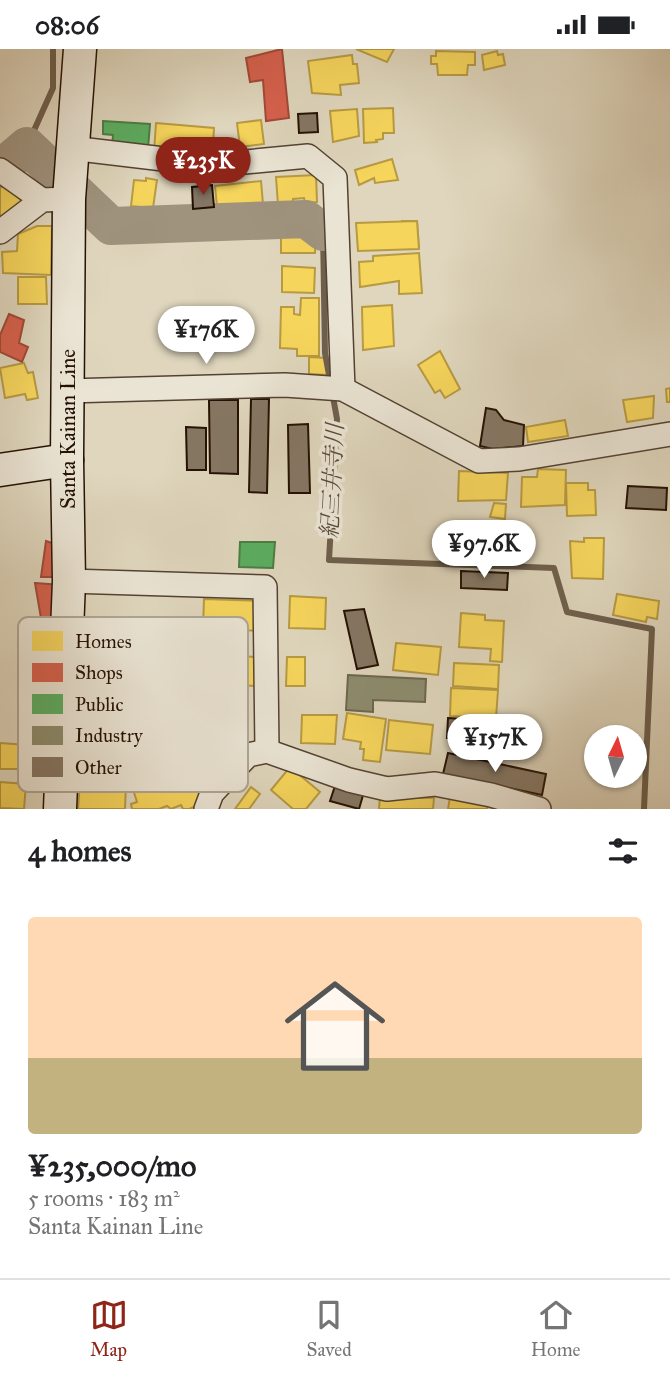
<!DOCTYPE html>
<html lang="en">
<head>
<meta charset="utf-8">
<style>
	:root { --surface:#fff; --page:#f2f2f2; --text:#202124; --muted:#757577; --line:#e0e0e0; --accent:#8f2418 }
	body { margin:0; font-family:"IM FELL Great Primer","Noto Serif JP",serif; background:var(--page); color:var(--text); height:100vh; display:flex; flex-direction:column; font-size:26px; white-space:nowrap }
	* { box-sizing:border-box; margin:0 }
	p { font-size:23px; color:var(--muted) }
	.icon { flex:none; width:38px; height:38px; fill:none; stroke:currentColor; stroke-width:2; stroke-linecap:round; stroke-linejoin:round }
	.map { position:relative; height:760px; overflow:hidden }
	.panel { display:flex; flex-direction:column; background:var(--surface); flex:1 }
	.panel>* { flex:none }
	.needle { width:46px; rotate:5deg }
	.fabs { position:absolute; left:584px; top:676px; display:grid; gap:14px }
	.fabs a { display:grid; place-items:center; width:63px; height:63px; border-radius:50%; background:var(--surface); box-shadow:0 2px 5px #0004; font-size:35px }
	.price { position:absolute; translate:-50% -60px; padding:0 16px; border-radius:24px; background:#fff; color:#222; font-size:23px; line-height:46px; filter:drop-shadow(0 2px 4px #0008) }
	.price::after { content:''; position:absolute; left:50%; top:42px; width:21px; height:16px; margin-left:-10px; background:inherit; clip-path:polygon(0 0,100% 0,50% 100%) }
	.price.selected { background:var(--accent); color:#fff }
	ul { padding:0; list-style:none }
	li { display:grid; align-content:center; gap:14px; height:371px; padding:0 28px }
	li span { display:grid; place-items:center; height:217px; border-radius:7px; color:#555 }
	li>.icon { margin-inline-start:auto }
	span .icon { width:126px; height:126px; fill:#fffc; stroke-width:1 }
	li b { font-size:30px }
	h2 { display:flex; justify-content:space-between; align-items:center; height:84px; padding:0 28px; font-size:30px }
	.status { display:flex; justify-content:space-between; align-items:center; height:49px; padding:0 35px; background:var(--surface); direction:ltr }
	.status svg { height:19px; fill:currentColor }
	.menu { display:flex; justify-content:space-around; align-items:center; height:98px; border-top:2px solid var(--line); background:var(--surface); font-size:19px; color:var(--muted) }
	.menu a { display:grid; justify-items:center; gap:4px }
	.menu .selected { color:var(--accent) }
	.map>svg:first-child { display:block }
	.homes { fill:#f6d55c; stroke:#b79a41; stroke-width:2 }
	.shops { fill:#d6604d; stroke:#a14837; stroke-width:2 }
	.public { fill:#5aae61; stroke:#4a7f45; stroke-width:2 }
	.industry { fill:#8c8c6e; stroke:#6d674e; stroke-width:2 }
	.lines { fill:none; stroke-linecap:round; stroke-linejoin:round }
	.stream { stroke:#6e5f4d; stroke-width:6 }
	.river { stroke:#9f937e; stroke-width:38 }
	.building { fill:#857764; stroke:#241103; stroke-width:2 }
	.street-casing { stroke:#534232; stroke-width:26 }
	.secondary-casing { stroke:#241103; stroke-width:35 }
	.street { stroke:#eae4d4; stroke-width:23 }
	.secondary { stroke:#eae4d4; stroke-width:32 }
	.labels { text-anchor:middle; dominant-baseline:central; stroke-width:7; stroke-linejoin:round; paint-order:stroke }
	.street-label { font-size:21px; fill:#241103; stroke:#eae4d4 }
	.water-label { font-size:23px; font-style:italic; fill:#5b4c3a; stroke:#eae4d4 }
	.key { fill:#eae4d4; stroke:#afa595; stroke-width:2 }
	.key-label { font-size:19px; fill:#241103 }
</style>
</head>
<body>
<div class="status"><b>08:06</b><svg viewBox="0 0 49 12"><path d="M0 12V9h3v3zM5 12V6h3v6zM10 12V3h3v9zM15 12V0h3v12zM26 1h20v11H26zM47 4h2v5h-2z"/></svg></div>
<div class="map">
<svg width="670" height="760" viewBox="0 0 670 760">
	<rect width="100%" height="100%" fill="#dfd6bd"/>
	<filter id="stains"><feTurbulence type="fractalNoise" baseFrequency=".00286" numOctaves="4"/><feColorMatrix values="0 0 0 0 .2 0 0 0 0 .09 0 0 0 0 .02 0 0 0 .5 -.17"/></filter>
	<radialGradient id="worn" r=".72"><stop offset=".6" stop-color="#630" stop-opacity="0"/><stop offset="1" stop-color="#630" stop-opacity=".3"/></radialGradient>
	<g class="homes">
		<polygon points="356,0 394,0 387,13"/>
		<polygon points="436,2 475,3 475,16 468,16 467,26 438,26 437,15 431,15 431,7 436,7"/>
		<polygon points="497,2 498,6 503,5 505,16 484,21 482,6"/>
		<polygon points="352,6 353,15 357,15 359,34 340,36 341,46 312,44 308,12"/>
		<polygon points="393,59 394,84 383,84 383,90 376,91 377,93 364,94 363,60"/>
		<polygon points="357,60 359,87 333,93 330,62"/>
		<polygon points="261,71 264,95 240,98 237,74"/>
		<polygon points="156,74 214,79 213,97 202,96 201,107 154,103"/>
		<polygon points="392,110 398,131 375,134 374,129 359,136 355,121"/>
		<polygon points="316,126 317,153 305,154 304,149 293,150 293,155 278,156 276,128"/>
		<polygon points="146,129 157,131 153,159 131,157 134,131 146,132"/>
		<polygon points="261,132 263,155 217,158 215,137"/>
		<polygon points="0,136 14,138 21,146 20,161 12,160 12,169 0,172"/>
		<polygon points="402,172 417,172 419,200 403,200"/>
		<polygon points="417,172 419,200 358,202 356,174"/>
		<polygon points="37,177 52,177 51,226 3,224 2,203 17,202 18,185"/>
		<polygon points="281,181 316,181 315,204 281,204"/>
		<polygon points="419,204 422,244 399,245 399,232 360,238 359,213 373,212 373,207"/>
		<polygon points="282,217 315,219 314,244 282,243"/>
		<polygon points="18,228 46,228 47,255 18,255"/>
		<polygon points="301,249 319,249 319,307 297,307 297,300 280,299 281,258 294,258 294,265 300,266"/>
		<polygon points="392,256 394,297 363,301 362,258"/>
		<polygon points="440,302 460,340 445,349 440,341 435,344 418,316"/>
		<polygon points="309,308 327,309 328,326 309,325"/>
		<polygon points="24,314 28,324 33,323 38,349 27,351 25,345 5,349 0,319"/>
		<polygon points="670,339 670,353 667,353 666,340"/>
		<polygon points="654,347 653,369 627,373 623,351"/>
		<polygon points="565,371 568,387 528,393 526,378"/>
		<polygon points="538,420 566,421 565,456 521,458 522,428 537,428"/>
		<polygon points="459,422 508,424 506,451 458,452"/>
		<polygon points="566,434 588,434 588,441 595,441 596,466 567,467"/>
		<polygon points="494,454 506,455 505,470 490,468"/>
		<polygon points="473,475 510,477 509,503 462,502 462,484 473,485"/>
		<polygon points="584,489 604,489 603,530 572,529 570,492 584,493"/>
		<polygon points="617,545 659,552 657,570 647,568 646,573 613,566"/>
		<polygon points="290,547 326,549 325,580 289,579"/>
		<polygon points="204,550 260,552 259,582 203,579"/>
		<polygon points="461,564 485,566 485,571 504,572 502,613 490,612 491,600 459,598"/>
		<polygon points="396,594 441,598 438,626 393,621"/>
		<polygon points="239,607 257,608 256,637 238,636"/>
		<polygon points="287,608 305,608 305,637 286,637"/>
		<polygon points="454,614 499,616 498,640 453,637"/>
		<polygon points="451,639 498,641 496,669 450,667"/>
		<polygon points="347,664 386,670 380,713 363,711 364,700 360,700 361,693 343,690"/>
		<polygon points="302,666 337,666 335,695 301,694"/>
		<polygon points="389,671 433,676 430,705 386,701"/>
		<polygon points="0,694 27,696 25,720 0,720"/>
		<polygon points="224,704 232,725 203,736 209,752 189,760 183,760 181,756 171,760 167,757 159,760 132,760 131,755 137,753 131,734 140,731 139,727 194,708"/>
		<polygon points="290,718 320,743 306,760 293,760 271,741"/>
		<polygon points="0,733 26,735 24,760 0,759"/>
		<polygon points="80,733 126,734 125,760 78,760"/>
		<polygon points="251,738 260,745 249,760 235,760"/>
		<polygon points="380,748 434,749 433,760 379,760"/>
		<polygon points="450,748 488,751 487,760 448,760"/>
	</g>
	<g class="shops">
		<polygon points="282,0 289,69 266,72 263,31 250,33 246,9"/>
		<polygon points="9,265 24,271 19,294 28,298 22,313 0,303 0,286"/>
		<polygon points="46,492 61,497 60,528 41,528"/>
		<polygon points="35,534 62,536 62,571 41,569"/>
	</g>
	<g class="public">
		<polygon points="103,72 150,75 148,100 112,98 113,86 103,85"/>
		<polygon points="240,493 275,493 273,519 239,518"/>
	</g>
	<polygon class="industry" points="348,626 426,630 425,653 373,651 373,663 346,661"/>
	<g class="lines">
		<g class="stream">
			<polyline points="27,97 53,39 53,0"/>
			<polyline points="323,183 325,304 337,370 329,511 554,519 567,563 652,580 644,760"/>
		</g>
		<polyline class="river" points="0,120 27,97 111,177 306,170 323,183"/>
	</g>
	<g class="building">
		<polygon points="317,64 318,83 299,84 298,65"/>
		<polygon points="212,136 214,158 193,160 192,138"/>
		<polygon points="251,350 269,350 267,444 249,443"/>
		<polygon points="209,351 238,351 238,425 210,424"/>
		<polygon points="486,359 496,361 504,371 524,376 523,397 493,400 480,397"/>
		<polygon points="308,375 310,444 289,444 288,376"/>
		<polygon points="186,378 206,379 206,421 187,421"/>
		<polygon points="628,437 667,439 666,461 626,459"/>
		<polygon points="461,522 508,524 507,541 461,539"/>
		<polygon points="364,560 378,616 357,620 344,562"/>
		<polygon points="448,669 495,672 493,692 447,689"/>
		<polygon points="448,704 546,725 542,746 443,725"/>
		<polygon points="336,734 364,743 359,760 330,752"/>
	</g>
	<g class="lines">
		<g class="street-casing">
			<g id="street">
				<polyline points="71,99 214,116 308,107 335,129 343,340"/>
				<polyline points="0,121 42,151"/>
				<polyline points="0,183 42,151 69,150"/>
				<polyline points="67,342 285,336 343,340 479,412 519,410 670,385"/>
				<polyline points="69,532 265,538 267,702"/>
				<polyline points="206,760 212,744 248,706 267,702 349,731 387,740 435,735 491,746 539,760"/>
			</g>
		</g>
		<g class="secondary-casing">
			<g id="secondary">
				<polyline points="0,421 67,411"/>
				<polyline points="60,760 69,532 67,411 69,150 80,0"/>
			</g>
		</g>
		<use href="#street" class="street"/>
		<use href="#secondary" class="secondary"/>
	</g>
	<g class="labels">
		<g class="street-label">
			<text transform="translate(68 380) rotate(-90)">Santa Kainan Line</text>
		</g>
		<g class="water-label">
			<text transform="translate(332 432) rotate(-87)">紀三井寺川</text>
		</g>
	</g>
	<rect x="18" y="568" width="230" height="175" rx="10" class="key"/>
	<rect x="32" y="582" width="31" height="20" fill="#f6d55c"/>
	<rect x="32" y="614" width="31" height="19" fill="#d6604d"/>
	<rect x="32" y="645" width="31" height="20" fill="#5aae61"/>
	<rect x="32" y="677" width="31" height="19" fill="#8c8c6e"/>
	<rect x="32" y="708" width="31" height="20" fill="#857764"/>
	<g class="key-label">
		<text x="75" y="599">Homes</text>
		<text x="75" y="630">Shops</text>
		<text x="75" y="662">Public</text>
		<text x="75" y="693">Industry</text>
		<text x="75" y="725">Other</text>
	</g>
	<rect width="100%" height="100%" filter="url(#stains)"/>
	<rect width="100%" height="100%" fill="url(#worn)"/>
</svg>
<div class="fabs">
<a><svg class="needle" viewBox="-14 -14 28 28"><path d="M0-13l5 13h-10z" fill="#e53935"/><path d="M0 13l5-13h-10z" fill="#757577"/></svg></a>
</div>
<b class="price selected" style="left:203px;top:148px">¥235K</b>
<b class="price" style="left:206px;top:317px">¥176K</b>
<b class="price" style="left:484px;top:531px">¥97.6K</b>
<b class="price" style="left:495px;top:725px">¥157K</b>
</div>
<section class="panel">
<h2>4 homes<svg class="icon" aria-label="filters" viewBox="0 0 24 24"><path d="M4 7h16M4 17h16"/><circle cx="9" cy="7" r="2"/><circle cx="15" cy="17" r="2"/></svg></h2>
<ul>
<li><span style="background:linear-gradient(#ffd9b3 65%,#c2b280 0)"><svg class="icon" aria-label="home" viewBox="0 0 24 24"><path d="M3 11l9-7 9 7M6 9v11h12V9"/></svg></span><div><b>¥235,000/mo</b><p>5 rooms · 183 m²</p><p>Santa Kainan Line</p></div></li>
</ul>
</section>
<nav class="menu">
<a class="selected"><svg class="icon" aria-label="map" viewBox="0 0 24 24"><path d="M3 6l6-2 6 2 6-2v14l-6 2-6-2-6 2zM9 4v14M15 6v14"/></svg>Map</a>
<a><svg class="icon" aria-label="saved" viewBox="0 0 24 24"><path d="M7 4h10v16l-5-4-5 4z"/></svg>Saved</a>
<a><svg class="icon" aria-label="home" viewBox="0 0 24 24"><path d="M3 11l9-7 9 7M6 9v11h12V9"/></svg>Home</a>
</nav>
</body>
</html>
